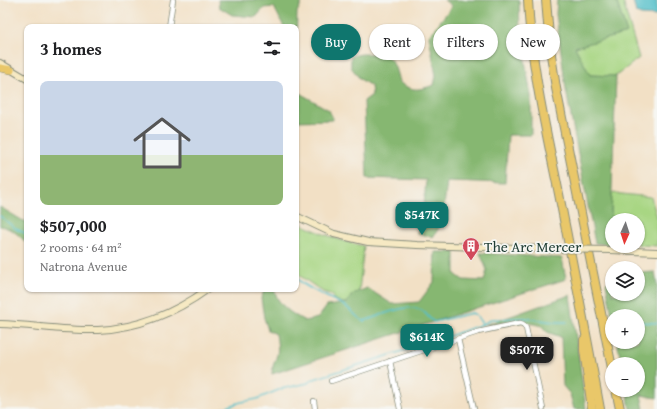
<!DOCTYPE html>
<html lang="en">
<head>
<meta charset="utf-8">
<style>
	:root { --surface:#fff; --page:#f6f6f6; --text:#202124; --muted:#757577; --line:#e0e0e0; --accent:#0f766e }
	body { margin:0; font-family:"Gentium Book Plus",serif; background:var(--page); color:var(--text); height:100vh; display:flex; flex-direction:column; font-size:15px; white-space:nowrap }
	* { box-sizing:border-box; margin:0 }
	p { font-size:13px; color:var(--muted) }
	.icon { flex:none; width:22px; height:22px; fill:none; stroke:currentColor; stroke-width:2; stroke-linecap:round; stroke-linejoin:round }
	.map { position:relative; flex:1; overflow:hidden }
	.details { position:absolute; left:24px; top:24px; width:275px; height:268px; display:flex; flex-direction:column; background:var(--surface); border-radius:8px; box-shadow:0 1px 3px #0004 }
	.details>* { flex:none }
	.guide { position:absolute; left:311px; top:24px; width:286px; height:36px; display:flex; gap:8px }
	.needle { width:26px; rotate:183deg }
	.fabs { position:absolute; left:605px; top:213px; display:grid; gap:8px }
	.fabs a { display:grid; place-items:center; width:40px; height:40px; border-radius:50%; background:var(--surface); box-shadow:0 1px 3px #0004; font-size:20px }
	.price { position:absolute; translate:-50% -34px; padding:0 9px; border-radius:8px; background:var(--accent); color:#fff; font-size:13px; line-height:26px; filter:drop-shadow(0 1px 2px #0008) }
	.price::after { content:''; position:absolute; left:50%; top:24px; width:12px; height:9px; margin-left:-6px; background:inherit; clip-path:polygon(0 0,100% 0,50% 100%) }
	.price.selected { background:#222; color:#fff }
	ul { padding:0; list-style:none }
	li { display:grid; align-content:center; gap:8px; height:212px; padding:0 16px }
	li+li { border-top:1px solid var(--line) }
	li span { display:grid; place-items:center; height:124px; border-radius:8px; color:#555 }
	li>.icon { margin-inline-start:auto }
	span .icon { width:72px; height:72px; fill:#fffc; stroke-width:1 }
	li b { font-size:17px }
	h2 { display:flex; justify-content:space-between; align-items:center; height:48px; padding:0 16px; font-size:17px }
	.chip { padding:0 14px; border-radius:18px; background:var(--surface); box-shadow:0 1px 3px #0004; font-size:14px; line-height:36px }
	.chip.selected { background:var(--accent); color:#fff }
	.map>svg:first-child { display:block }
	.green { fill:#a8d683; stroke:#648a5c }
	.forest { fill:#86b771; stroke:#527a52 }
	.water { fill:#51bfc9; stroke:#387e7e }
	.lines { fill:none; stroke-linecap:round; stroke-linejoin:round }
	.stream { stroke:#51bfc9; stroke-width:1.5 }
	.street-casing { stroke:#888e7c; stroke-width:6 }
	.secondary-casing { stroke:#888e7c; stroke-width:8 }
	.primary-casing { stroke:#888e7c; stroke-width:8 }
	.highway-casing { stroke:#888e7c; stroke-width:10 }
	.street { stroke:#fff; stroke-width:4.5 }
	.secondary { stroke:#f6e9c3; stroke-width:6 }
	.primary { stroke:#e9c769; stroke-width:7 }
	.highway { stroke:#e9c769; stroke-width:8 }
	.secondary-bridge-casing { stroke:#888e7c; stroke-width:8; stroke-linecap:butt }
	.secondary-bridge { stroke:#f6e9c3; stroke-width:6 }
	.labels { text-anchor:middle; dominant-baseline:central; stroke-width:3.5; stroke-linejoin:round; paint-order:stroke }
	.poi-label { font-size:15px; fill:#1f3d34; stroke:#f6f6f2; text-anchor:start }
</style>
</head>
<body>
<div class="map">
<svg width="657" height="409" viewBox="0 0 657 409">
	<rect width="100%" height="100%" fill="#f6f6f2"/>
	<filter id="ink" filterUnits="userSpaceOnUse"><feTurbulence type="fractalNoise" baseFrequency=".025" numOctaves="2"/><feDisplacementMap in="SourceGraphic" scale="8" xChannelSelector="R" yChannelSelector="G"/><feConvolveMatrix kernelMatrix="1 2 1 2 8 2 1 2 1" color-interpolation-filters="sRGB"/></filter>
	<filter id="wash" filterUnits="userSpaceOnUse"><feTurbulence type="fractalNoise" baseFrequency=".012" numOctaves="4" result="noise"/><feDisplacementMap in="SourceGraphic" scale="16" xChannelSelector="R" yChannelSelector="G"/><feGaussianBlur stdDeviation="0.9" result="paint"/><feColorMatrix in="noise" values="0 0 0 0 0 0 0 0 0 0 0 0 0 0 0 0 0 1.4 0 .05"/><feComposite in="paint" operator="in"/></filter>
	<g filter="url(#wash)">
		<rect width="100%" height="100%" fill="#f2e0c5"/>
		<g class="green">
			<polygon points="616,0 623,0 625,9 639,58 616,76 590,75 575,47 627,33"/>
			<polygon points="612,193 651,197 657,217 657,246 638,245 638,220 612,220 612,245 610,245"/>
			<path d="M296 221C318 233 340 241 364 246L359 291 353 294 346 303H343L333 299V295L323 292 296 273Z"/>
		</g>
		<g class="forest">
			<polygon points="218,0 303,0 297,12 296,60 296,27 284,27 274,7 264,8 256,17 232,15 219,7"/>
			<path d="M444 0H519L520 32 531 96V135H508L505 183 447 181 442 223 433 237 417 233 423 218 426 180 367 178 364 101 372 95 371 86 360 79 351 67V57C357 54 363 54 369 54 392 53 394 62 399 82 412 92 419 90 434 85L436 76 429 36 452 6Z"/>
			<polygon points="557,0 616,0 627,33 575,47 590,75 616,76 610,245 595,243 566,90 556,14"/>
			<polygon points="296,91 329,110 333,120 296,121"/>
			<path d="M0 207 25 222 27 221V244C20 235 11 228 0 226Z"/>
			<path d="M435 252H455V274L463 280 484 281 487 270 480 253 562 258 566 279 272 374C272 367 274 364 276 358 279 351 277 341 276 334L268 330 264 318 261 298 265 289H274C277 305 292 314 305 321L318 318 327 306 346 303 353 294 367 288 392 304 419 302 434 282Z"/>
			<polygon points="655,272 657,286 657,398 641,395 644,409 630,409 627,390 638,390 638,364 622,364 617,342 638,342 638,316 612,316 606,283 612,279 612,294 638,294 638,273"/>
			<path d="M570 295 586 409H574L570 394 563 386 561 337 547 332 542 326C521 320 507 322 486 325Z"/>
		</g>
		<polygon class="water" points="633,0 657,0 657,16 641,15 636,13"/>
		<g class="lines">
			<g class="stream">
				<polyline points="0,216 16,229 27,234"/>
				<path d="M296 277C302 287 333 299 345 306 352 310 356 318 364 321 378 317 407 302 421 310 426 312 429 319 434 322L472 313 477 316 482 324"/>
				<polyline points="638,322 657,323"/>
				<polyline points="221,409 241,402 257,399 281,389 308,383 311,380 444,338 483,324 492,319 525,318 554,322 567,322"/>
			</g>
		</g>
	</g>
	<g filter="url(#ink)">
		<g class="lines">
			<g class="street-casing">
				<g id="street">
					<polyline points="169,27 173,0"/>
					<polyline points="458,339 474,409"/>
					<polyline points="390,361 400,409"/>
					<polyline points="331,381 478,332 520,323 523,324 526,328 543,409"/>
					<polyline points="314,401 315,409"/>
				</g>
			</g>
			<g class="secondary-casing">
				<g id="secondary">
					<polyline points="0,63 27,79"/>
					<polyline points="296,216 334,234 368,242 417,245 549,249"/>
					<polyline points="611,250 657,252"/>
					<path d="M0 324C32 325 65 331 98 330 139 328 175 313 208 289"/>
				</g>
			</g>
			<g class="primary-casing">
				<polyline id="primary" points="0,68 11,70"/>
			</g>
			<g class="highway-casing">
				<g id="highway">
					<path d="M528 0C531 66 546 130 559 194 573 266 587 337 600 409"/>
					<polyline points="546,0 550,48 556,88 612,368"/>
					<polyline points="584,340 584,350 592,409"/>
					<polyline points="616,390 620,409"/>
				</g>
			</g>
			<use href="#street" class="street"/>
			<use href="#secondary" class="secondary"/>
			<use href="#primary" class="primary"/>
			<use href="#highway" class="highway"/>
			<g class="secondary-bridge-casing">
				<polyline id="secondary-bridge" points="549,249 611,250"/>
			</g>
			<use href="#secondary-bridge" class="secondary-bridge"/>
		</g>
	</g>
	<defs>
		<g id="building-pin" transform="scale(0.9)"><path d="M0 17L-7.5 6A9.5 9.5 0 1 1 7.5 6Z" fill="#d1495b" stroke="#f6f6f2"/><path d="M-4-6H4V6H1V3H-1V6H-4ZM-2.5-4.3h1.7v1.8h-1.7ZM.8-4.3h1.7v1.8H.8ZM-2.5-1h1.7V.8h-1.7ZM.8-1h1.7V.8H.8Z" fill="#fff"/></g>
	</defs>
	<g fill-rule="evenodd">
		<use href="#building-pin" x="471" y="246"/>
	</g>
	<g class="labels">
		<g class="poi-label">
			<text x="484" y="246">The Arc Mercer</text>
		</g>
	</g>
</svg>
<div class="fabs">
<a><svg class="needle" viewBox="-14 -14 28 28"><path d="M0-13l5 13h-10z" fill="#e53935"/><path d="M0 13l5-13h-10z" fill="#757577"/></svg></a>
<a><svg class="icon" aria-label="layers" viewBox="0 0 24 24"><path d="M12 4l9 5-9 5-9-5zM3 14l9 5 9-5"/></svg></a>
<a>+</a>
<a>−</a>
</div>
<b class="price" style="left:422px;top:236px">$547K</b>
<b class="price" style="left:427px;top:358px">$614K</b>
<b class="price selected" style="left:527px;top:371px">$507K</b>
<div class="guide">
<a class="chip selected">Buy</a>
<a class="chip">Rent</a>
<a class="chip">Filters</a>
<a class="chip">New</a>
</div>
<section class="details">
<h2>3 homes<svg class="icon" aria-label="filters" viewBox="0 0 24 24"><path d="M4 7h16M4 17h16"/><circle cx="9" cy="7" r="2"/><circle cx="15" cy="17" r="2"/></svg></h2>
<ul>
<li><span style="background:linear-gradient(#c9d6e8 60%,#8fb573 0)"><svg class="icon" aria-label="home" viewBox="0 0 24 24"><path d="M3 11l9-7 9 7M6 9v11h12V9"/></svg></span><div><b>$507,000</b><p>2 rooms · 64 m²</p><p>Natrona Avenue</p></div></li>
</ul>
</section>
</div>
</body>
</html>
